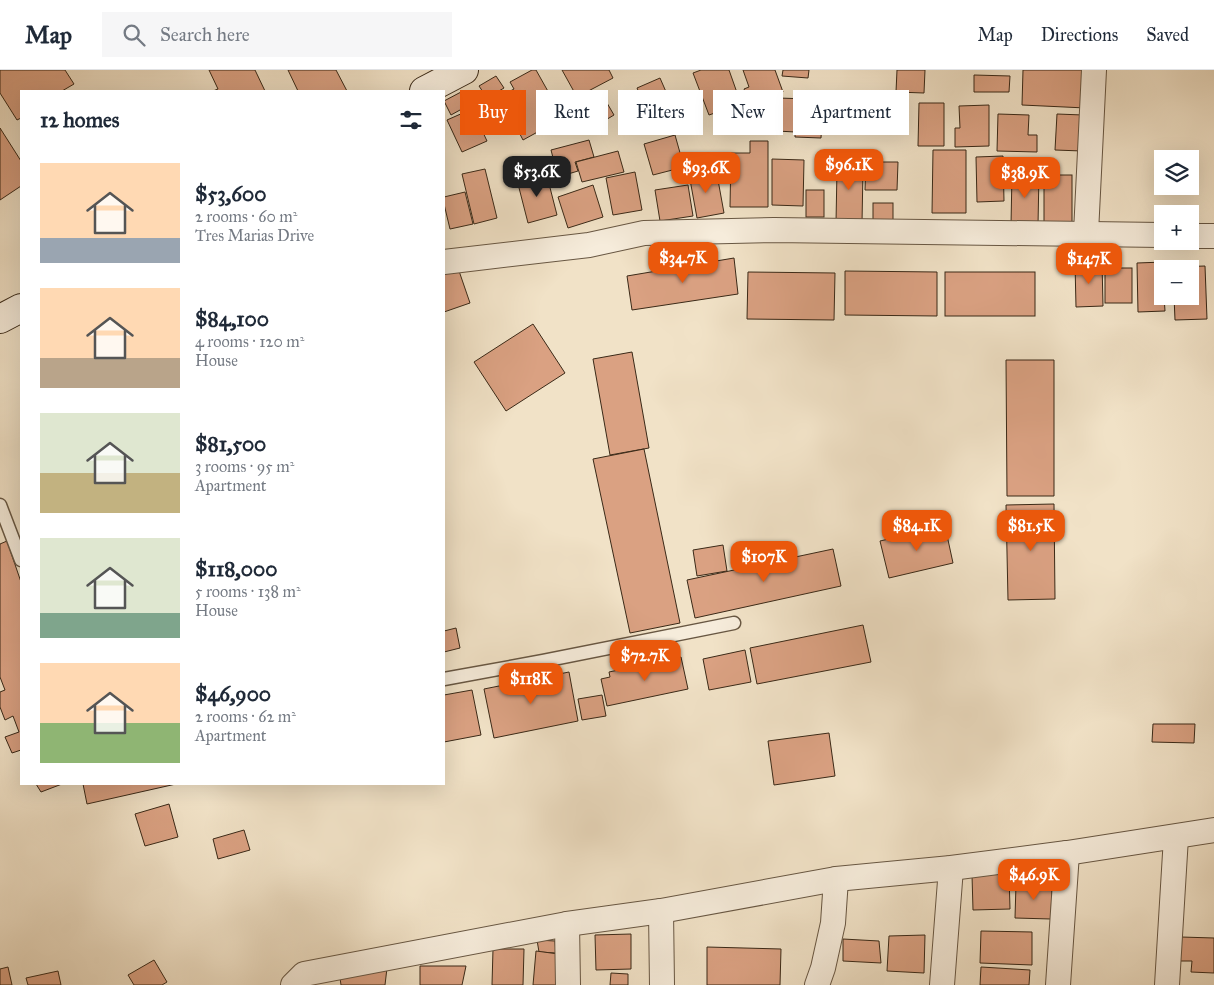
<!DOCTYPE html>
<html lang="en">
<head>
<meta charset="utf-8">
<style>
	:root { --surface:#fff; --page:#f6f6f7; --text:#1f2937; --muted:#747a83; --line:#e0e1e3; --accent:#ea580c }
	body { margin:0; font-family:"IM FELL Great Primer",serif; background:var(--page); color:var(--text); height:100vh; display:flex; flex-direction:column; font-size:19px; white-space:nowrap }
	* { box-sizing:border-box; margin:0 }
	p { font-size:16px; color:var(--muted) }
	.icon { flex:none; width:28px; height:28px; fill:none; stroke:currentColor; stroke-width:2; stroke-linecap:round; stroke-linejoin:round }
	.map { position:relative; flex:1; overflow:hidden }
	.panel { position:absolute; left:20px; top:20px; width:425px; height:695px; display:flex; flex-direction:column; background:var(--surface); border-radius:0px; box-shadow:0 5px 20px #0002 }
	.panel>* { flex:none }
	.guide { position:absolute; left:460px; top:20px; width:475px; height:45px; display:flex; gap:10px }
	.fabs { position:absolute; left:1154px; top:80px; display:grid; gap:10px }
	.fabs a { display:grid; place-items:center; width:45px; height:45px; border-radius:0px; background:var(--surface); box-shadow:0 5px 20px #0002; font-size:25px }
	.price { position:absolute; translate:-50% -42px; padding:0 11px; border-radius:10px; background:var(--accent); color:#fff; font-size:16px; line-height:32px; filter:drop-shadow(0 1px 2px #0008) }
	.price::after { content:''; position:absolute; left:50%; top:30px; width:15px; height:11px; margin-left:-8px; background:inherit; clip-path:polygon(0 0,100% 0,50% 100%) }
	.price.current { background:#222; color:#fff }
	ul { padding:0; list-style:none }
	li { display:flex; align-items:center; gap:15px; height:125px; padding:0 20px }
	li span { display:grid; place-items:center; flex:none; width:140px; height:100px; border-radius:0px; color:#555 }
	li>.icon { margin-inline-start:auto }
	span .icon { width:60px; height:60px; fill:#fffc; stroke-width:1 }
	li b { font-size:21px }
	h2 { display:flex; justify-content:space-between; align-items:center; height:60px; padding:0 20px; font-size:21px }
	.tag { padding:0 18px; border-radius:0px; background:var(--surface); box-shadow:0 5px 20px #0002; font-size:18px; line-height:45px }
	.tag.current { background:var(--accent); color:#fff }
	header { display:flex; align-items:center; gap:30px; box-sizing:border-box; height:70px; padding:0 25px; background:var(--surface); border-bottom:1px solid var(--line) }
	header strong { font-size:24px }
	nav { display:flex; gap:28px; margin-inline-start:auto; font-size:18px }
	.search { width:350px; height:45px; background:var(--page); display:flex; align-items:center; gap:12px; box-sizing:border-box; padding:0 18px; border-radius:0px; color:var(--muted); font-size:19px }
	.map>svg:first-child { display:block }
	.building { fill:#daa182; stroke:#3a2917 }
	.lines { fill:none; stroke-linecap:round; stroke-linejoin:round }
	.lane-casing { stroke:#685743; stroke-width:15 }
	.street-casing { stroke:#685743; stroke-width:26 }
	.secondary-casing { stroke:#3a2917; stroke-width:30 }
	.lane { stroke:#f6ecdb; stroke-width:12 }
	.street { stroke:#f6ecdb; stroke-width:24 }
	.secondary { stroke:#f6ecdb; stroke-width:28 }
</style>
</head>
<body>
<header>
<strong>Map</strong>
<div class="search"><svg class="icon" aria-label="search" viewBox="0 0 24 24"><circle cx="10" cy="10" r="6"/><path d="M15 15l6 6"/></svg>Search here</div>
<nav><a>Map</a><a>Directions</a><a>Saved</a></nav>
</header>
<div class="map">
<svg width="1214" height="915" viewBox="0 0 1214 915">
	<rect width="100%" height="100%" fill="#f1e2c7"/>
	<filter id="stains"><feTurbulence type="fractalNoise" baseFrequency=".004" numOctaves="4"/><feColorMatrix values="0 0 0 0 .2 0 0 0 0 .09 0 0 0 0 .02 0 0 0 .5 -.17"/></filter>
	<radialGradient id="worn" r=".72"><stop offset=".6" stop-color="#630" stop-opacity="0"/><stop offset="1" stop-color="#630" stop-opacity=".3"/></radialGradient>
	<g class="building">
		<polygon points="0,0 65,0 74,14 62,21 21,21 21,48 17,50 0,23"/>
		<polygon points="209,0 255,0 265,21 213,21 218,19"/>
		<polygon points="288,0 336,0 347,21 298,21"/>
		<polygon points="532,0 536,0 563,48 523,70 509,43 496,51 486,34 514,19 510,12"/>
		<polygon points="562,0 609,0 613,8 577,27"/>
		<polygon points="701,0 729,0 741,34 709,45 693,3"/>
		<polygon points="743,0 775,0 783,22 750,34 744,19 749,17"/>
		<polygon points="783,0 809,0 808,8 782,6"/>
		<polygon points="897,0 925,0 924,23 896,22"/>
		<polygon points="1023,0 1087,0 1086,38 1022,35"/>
		<polygon points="974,5 1010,6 1009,22 974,22"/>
		<polygon points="496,6 504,18 487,28 479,16"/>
		<polygon points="660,8 677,47 645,60 632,29 640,25 637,18"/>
		<polygon points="600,21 614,45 594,57 580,32"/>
		<polygon points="461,22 469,35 451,45 444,31"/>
		<polygon points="778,28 809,29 809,49 822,50 821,68 795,67 795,62 777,61"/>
		<polygon points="919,33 944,33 944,76 918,76"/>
		<polygon points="989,35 989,76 955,77 955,58 960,58 959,36"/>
		<polygon points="472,39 487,71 462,82 447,50"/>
		<polygon points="998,44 1029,45 1028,65 1037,65 1037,82 997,81"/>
		<polygon points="1057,44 1083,45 1082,81 1055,80"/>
		<polygon points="0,58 21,91 21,116 0,130"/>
		<polygon points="675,65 684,97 653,105 644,74"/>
		<polygon points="589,70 594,87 575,92 578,101 558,107 551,80"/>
		<polygon points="750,71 768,71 768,137 730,137 731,83 750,83"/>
		<polygon points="933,80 966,80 966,143 932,143"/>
		<polygon points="618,81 624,102 582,112 576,92"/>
		<polygon points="841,85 858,86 858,99 863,99 862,153 836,153 837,99 841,99"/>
		<polygon points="1003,86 1004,131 977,132 976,87"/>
		<polygon points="772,89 804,90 803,136 772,135"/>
		<polygon points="866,92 898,92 897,120 865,120"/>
		<polygon points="485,99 497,148 474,154 462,104"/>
		<polygon points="716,99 724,143 697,148 689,104"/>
		<polygon points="546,102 557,145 528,153 517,110"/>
		<polygon points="635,102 642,140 613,145 606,108"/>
		<polygon points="1012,103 1039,103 1038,155 1011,155"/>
		<rect x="1044" y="105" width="28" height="50"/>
		<polygon points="593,115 603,147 568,158 558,127"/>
		<polygon points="688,115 693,146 660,151 655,120"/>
		<rect x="806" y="120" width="18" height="27"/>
		<polygon points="465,122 473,154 450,159 444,134 444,127"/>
		<rect x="873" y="133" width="20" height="20"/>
		<polygon points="734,188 738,224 632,240 627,206"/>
		<polygon points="1102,192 1103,236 1076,237 1075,193"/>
		<polygon points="1164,192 1164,199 1162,199 1162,226 1164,226 1165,241 1138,242 1137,193"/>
		<polygon points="1205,196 1207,249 1175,250 1174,226 1190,226 1190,199 1173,199 1173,197"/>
		<polygon points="458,198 470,233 444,242 444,203"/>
		<rect x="1105" y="198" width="27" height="35"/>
		<polygon points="845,201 937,202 937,246 845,245"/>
		<polygon points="748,202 835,203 834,250 747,249"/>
		<rect x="945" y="202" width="90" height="44"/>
		<polygon points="533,254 565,303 506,341 474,292"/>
		<polygon points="632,282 649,378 610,385 593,289"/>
		<polygon points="1006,290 1054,290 1054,426 1007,426"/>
		<polygon points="644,379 680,553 630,563 593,389"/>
		<polygon points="1054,434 1055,529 1008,530 1006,435"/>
		<polygon points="945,456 953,493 889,508 880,471"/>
		<polygon points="7,471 21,512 21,680 12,683 5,667 19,662 13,646 5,650 0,637 0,622 5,620 0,607 0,474"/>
		<polygon points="723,475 727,501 697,506 693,480"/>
		<polygon points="833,479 841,516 695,548 687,510"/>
		<polygon points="863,555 871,592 757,614 750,578"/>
		<polygon points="456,558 460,578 444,582 444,561"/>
		<polygon points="745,580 751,612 709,620 703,589"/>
		<polygon points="681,587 688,619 607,636 601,609 610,607 609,602"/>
		<polygon points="569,602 578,651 494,668 484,619"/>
		<polygon points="472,620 481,665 444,672 444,625"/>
		<polygon points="602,625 606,646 582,650 578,629"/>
		<polygon points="1153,654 1195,654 1194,673 1152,672"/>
		<polygon points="829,663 835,706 774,715 768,671"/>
		<polygon points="36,714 62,714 41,722"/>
		<polygon points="83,714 176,714 87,734"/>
		<polygon points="169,734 178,767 145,776 135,744"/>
		<polygon points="244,760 250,780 218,789 213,769"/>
		<polygon points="1009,804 1010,839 973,840 972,805"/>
		<polygon points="1016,814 1052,815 1051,849 1015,848"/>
		<polygon points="981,861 1032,862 1032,895 980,893"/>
		<polygon points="631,864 631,899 596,900 595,865"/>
		<polygon points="925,865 924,903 887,901 889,866"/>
		<polygon points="1181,867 1214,868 1214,903 1191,902 1192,891 1180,891"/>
		<polygon points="843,869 879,871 881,893 843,891"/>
		<polygon points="537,870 555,871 556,883 539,882"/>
		<polygon points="707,877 781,879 780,915 707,915"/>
		<polygon points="493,879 524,879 523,915 492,915"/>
		<polygon points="536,881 566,885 563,915 533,915"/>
		<polygon points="154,890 167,912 162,915 134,915 128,905"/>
		<polygon points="420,896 466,896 462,915 420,915"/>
		<polygon points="8,897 12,915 0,915 0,899"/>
		<polygon points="981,897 1030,900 1029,915 980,915"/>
		<polygon points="387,898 385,915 341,915 340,908"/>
		<polygon points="58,901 61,915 28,915 26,908"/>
		<polygon points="611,903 628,904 628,915 610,915"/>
	</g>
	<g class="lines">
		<g class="lane-casing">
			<g id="lane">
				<polyline points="0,435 21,490"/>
				<polyline points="444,609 543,591 734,553"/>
			</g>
		</g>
		<g class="street-casing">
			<g id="street">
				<polyline points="1086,163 1094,0"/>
				<polyline points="1190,166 1214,166"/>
				<polyline points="444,192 589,175 644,163 774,160 1162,165"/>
				<polyline points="661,841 662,915"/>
				<polyline points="567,854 568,915"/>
				<polyline points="293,915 304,904 567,854 661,841 836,809 951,798 1067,783 1214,760"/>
				<polyline points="817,915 823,898 833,853 836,809"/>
				<polyline points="942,915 951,798"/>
				<polyline points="1058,915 1067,783"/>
				<polyline points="1167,915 1176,767"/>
			</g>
		</g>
		<g class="secondary-casing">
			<g id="secondary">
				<polyline points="424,21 464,0"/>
				<polyline points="0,249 21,238"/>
			</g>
		</g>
		<use href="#lane" class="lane"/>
		<use href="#street" class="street"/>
		<use href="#secondary" class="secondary"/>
	</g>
	<rect width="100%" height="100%" filter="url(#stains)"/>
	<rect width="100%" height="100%" fill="url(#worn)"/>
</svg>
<div class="fabs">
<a><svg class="icon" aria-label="layers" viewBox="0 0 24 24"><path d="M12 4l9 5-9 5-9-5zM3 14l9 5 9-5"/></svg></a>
<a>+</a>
<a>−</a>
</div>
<b class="price" style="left:849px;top:121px">$96.1K</b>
<b class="price" style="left:706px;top:124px">$93.6K</b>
<b class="price current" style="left:537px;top:128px">$53.6K</b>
<b class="price" style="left:1025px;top:129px">$38.9K</b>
<b class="price" style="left:683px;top:214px">$34.7K</b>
<b class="price" style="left:1089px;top:215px">$147K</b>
<b class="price" style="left:917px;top:482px">$84.1K</b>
<b class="price" style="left:1031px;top:482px">$81.5K</b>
<b class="price" style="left:764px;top:513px">$107K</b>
<b class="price" style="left:645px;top:612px">$72.7K</b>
<b class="price" style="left:531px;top:635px">$118K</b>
<b class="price" style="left:1034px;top:831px">$46.9K</b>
<div class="guide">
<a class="tag current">Buy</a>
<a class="tag">Rent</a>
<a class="tag">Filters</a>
<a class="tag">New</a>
<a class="tag">Apartment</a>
</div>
<section class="panel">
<h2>12 homes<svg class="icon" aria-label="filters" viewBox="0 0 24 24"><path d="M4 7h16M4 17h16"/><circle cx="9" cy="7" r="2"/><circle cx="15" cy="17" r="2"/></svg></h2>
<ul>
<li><span style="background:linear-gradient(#ffd9b3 75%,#9aa5b1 0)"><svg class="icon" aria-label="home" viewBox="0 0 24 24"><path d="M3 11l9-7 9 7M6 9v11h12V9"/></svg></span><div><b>$53,600</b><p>2 rooms · 60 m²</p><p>Tres Marias Drive</p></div></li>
<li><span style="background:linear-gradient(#ffd9b3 70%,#b9a48a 0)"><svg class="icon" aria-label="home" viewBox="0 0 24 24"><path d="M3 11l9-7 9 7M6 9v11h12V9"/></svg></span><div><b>$84,100</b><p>4 rooms · 120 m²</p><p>House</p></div></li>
<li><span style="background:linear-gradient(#dfe7d0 60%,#c2b280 0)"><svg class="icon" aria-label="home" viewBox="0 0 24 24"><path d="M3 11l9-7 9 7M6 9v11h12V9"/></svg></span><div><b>$81,500</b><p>3 rooms · 95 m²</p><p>Apartment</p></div></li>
<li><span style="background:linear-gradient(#dfe7d0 75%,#7fa58c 0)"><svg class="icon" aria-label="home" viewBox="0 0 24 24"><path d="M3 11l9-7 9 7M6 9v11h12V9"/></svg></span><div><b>$118,000</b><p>5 rooms · 138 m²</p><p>House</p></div></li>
<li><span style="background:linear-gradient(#ffd9b3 60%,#8fb573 0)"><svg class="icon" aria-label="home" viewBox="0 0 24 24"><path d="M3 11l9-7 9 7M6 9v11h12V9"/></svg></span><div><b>$46,900</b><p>2 rooms · 62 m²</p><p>Apartment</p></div></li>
</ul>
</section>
</div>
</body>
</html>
